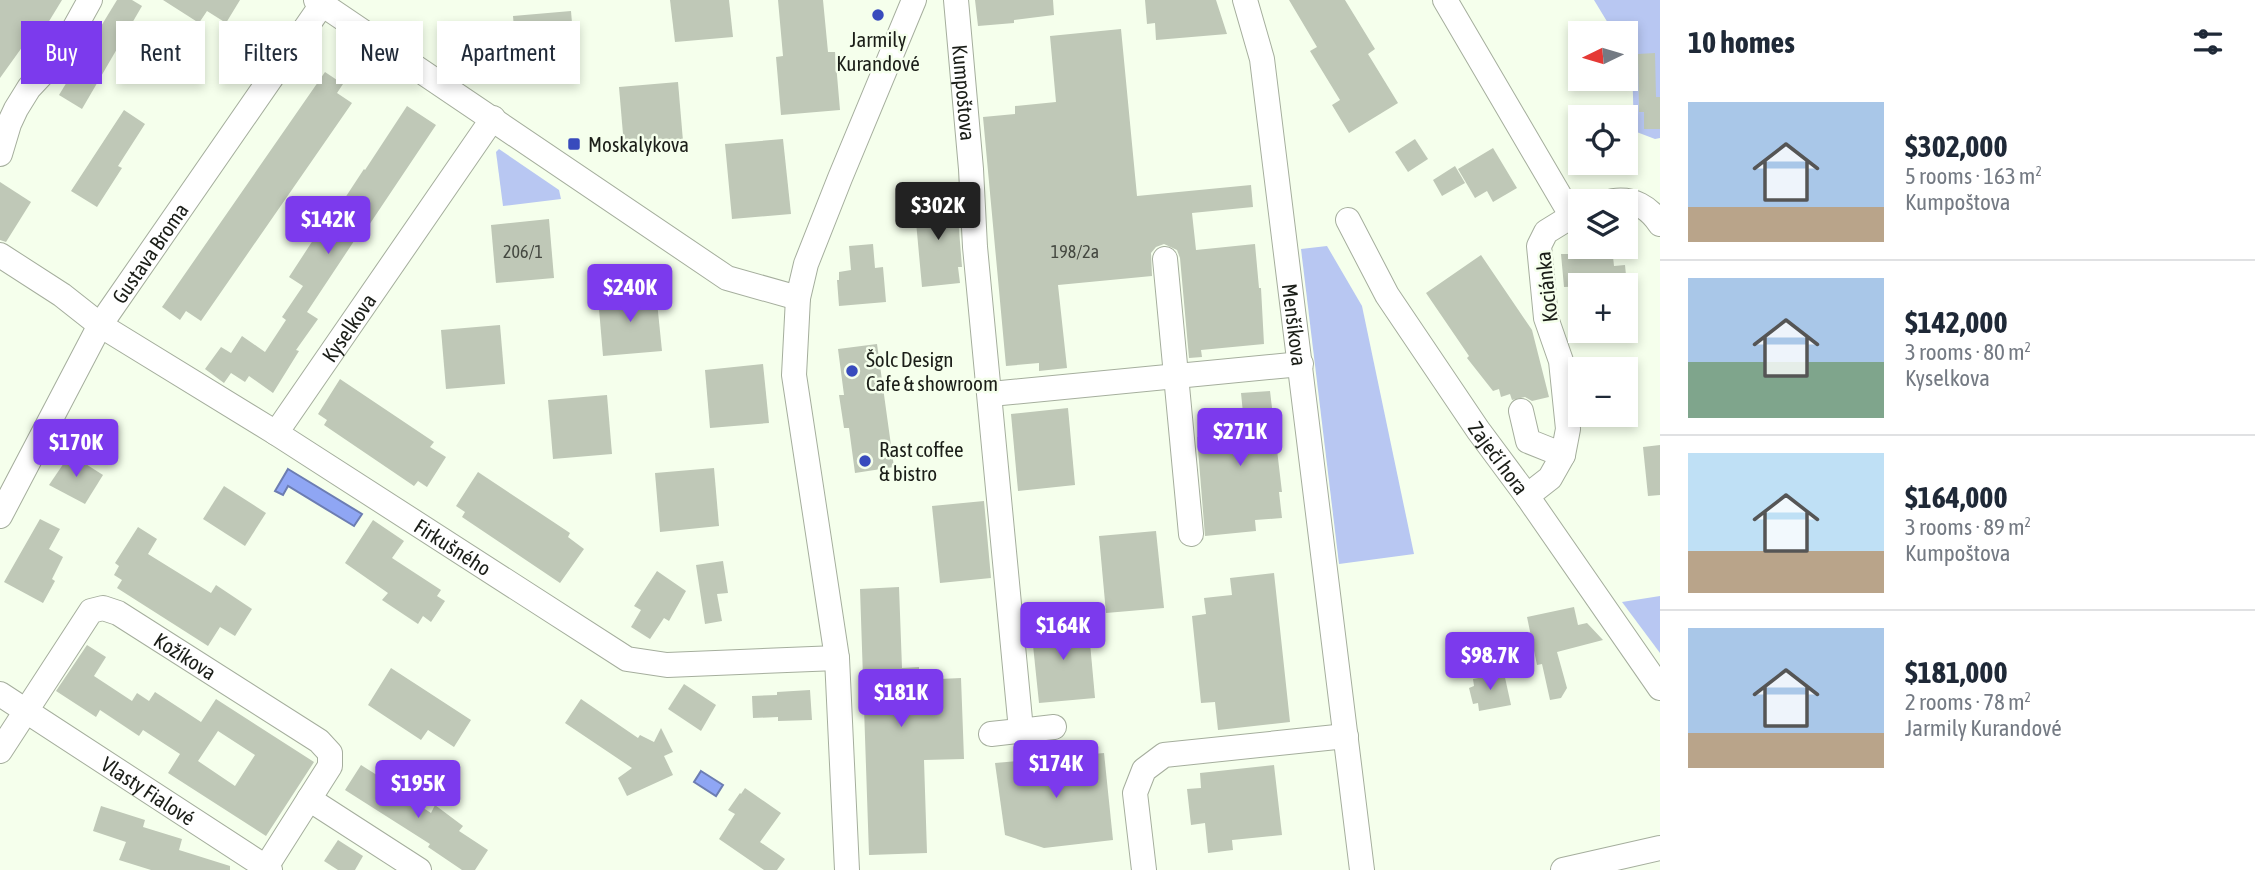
<!DOCTYPE html>
<html lang="en">
<head>
<meta charset="utf-8">
<style>
	:root { --surface:#fff; --page:#f6f6f7; --text:#1f2937; --muted:#747a83; --line:#e0e1e3; --accent:#7c3aed }
	body { margin:0; font-family:"Asap Condensed",sans-serif; background:var(--page); color:var(--text); height:100vh; display:flex; flex-direction:column; font-size:26px; white-space:nowrap }
	* { box-sizing:border-box; margin:0 }
	p { font-size:23px; color:var(--muted) }
	.icon { flex:none; width:38px; height:38px; fill:none; stroke:currentColor; stroke-width:2; stroke-linecap:round; stroke-linejoin:round }
	.map { position:relative; flex:1; overflow:hidden }
	.sheet { display:flex; flex-direction:column; background:var(--surface); width:595px }
	.sheet>* { flex:none }
	.banner { position:absolute; left:21px; top:21px; width:665px; height:63px; display:flex; gap:14px }
	.needle { width:46px; rotate:265deg }
	.tools { position:absolute; left:1568px; top:21px; display:grid; gap:14px }
	.tools a { display:grid; place-items:center; width:70px; height:70px; border-radius:0px; background:var(--surface); box-shadow:0 4px 10px #0003; font-size:35px }
	.price { position:absolute; translate:-50% -60px; padding:0 16px; border-radius:7px; background:var(--accent); color:#fff; font-size:23px; line-height:46px; filter:drop-shadow(0 2px 4px #0008) }
	.price::after { content:''; position:absolute; left:50%; top:42px; width:21px; height:16px; margin-left:-10px; background:inherit; clip-path:polygon(0 0,100% 0,50% 100%) }
	.price.selected { background:#222; color:#fff }
	ul { padding:0; list-style:none }
	li { display:flex; align-items:center; gap:21px; height:175px; padding:0 28px }
	li+li { border-top:2px solid var(--line) }
	li span { display:grid; place-items:center; flex:none; width:196px; height:140px; border-radius:0px; color:#555 }
	li>.icon { margin-inline-start:auto }
	span .icon { width:84px; height:84px; fill:#fffc; stroke-width:1 }
	li b { font-size:30px }
	h2 { display:flex; justify-content:space-between; align-items:center; height:84px; padding:0 28px; font-size:30px }
	.tag { padding:0 24px; border-radius:0px; background:var(--surface); box-shadow:0 4px 10px #0003; font-size:24px; line-height:63px }
	.tag.selected { background:var(--accent); color:#fff }
	main { display:flex; flex:1; min-height:0 }
	.map>svg:first-child { display:block }
	.green { fill:#b8c7f2 }
	.water { fill:#8fa6f4; stroke:#6c7db2; stroke-width:2 }
	.building { fill:#bfc8b7; fill-rule:evenodd }
	.lines { fill:none; stroke-linecap:round; stroke-linejoin:round }
	.minor-casing { stroke:#a5ae9d; stroke-width:26 }
	.minor { stroke:#fff; stroke-width:24 }
	.poi-dot { fill:#384bbd; stroke:#f5ffec; stroke-width:2.5 }
	.labels { text-anchor:middle; dominant-baseline:central; stroke-width:5; stroke-linejoin:round; paint-order:stroke }
	.number-label { font-size:18px; fill:#444840 }
	.poi-label { font-size:21px; fill:#1b1e18; stroke:#f5ffec; text-anchor:start }
	.street-label { font-size:21px; fill:#1b1e18; stroke:#f5ffec }
</style>
</head>
<body>
<main>
<div class="map">
<svg width="1660" height="870" viewBox="0 0 1660 870">
	<rect width="100%" height="100%" fill="#f5ffec"/>
	<g class="green">
		<polygon points="1594,0 1660,0 1660,138 1655,139 1634,131 1632,63 1626,53 1626,33 1614,33"/>
		<polygon points="499,149 559,190 561,199 503,206 496,152"/>
		<polygon points="1327,246 1362,306 1414,554 1339,564 1301,249"/>
		<polygon points="1660,596 1660,653 1622,602"/>
	</g>
	<g class="water">
		<polygon points="288,469 362,514 354,526 288,486 283,495 275,491"/>
		<polygon points="701,771 723,785 716,796 694,782"/>
	</g>
	<g class="building">
		<polygon points="0,0 62,0 40,36 33,32 0,78"/>
		<polygon points="117,0 132,0 142,6 82,109 59,95"/>
		<polygon points="163,0 240,0 226,23 207,11 199,23"/>
		<polygon points="670,0 729,0 733,37 675,42"/>
		<polygon points="778,0 823,0 828,52 835,52 840,110 781,115 776,57 783,56"/>
		<polygon points="975,0 1053,0 1054,15 1014,20 1014,23 978,26"/>
		<polygon points="1145,0 1216,0 1227,34 1156,40 1155,23 1147,24"/>
		<polygon points="1289,0 1345,0 1375,49 1368,54 1398,103 1349,133 1332,105 1340,100 1310,51 1317,47"/>
		<polygon points="571,11 576,71 518,76 513,16"/>
		<polygon points="1121,29 1137,196 1251,185 1253,207 1192,213 1196,250 1255,244 1259,288 1261,288 1264,344 1201,350 1202,357 1189,358 1180,258 1177,250 1164,244 1156,247 1151,253 1152,276 1058,285 1067,368 1039,371 1039,363 1006,366 983,117 1015,114 1015,106 1056,102 1050,36"/>
		<polygon points="1655,53 1656,97 1660,97 1660,129 1644,129 1644,112 1639,112 1638,54"/>
		<polygon points="325,72 343,84 337,93 352,103 201,321 186,311 180,320 162,307"/>
		<polygon points="678,82 683,141 624,146 619,87"/>
		<polygon points="407,106 436,125 363,234 360,232 307,312 318,319 296,350 299,351 273,393 249,376 245,382 231,373 224,383 205,369 221,347 231,353 242,336 265,352 286,320 282,317 303,286 289,277 319,231 322,233 364,169 365,170"/>
		<polygon points="124,110 145,124 118,166 122,168 97,207 71,191"/>
		<polygon points="783,139 791,214 732,219 725,144"/>
		<polygon points="1415,139 1428,159 1408,172 1395,152"/>
		<polygon points="1493,148 1517,188 1493,202 1487,191 1475,198 1458,169"/>
		<polygon points="1455,166 1465,183 1442,196 1433,180"/>
		<polygon points="0,182 31,202 6,242 0,240"/>
		<polygon points="951,196 953,217 958,217 962,267 958,267 960,283 922,287 914,200"/>
		<polygon points="549,219 554,278 496,283 491,225"/>
		<polygon points="873,244 875,268 883,267 886,302 839,306 837,280 839,280 839,272 851,270 849,246"/>
		<polygon points="1569,247 1612,247 1614,266 1625,265 1627,285 1564,287 1561,254 1570,254"/>
		<polygon points="1481,255 1532,330 1549,397 1532,401 1525,397 1512,400 1510,394 1501,397 1499,389 1493,391 1467,358 1469,356 1426,293"/>
		<polygon points="656,292 662,351 603,356 598,297"/>
		<polygon points="500,325 505,384 446,389 441,330"/>
		<polygon points="877,344 894,467 855,473 849,428 844,428 839,395 844,395 838,349"/>
		<polygon points="763,364 769,423 710,428 705,370"/>
		<polygon points="340,379 434,442 430,447 446,457 427,487 418,481 414,486 324,425 327,420 318,414"/>
		<polygon points="1270,391 1282,492 1279,492 1282,518 1255,520 1256,531 1205,536 1197,437 1208,436 1206,416 1243,413 1241,393"/>
		<polygon points="607,395 612,454 553,459 548,400"/>
		<polygon points="1068,408 1075,485 1018,491 1011,414"/>
		<polygon points="1660,445 1660,495 1648,496 1643,447"/>
		<polygon points="70,454 103,475 85,504 49,485"/>
		<polygon points="714,468 719,526 660,532 655,473"/>
		<polygon points="478,472 570,533 568,537 584,549 560,583 462,517 465,512 456,506"/>
		<polygon points="224,486 266,513 245,546 203,519"/>
		<polygon points="984,501 991,578 940,583 932,506"/>
		<polygon points="40,519 60,529 49,549 63,557 52,579 55,581 43,603 4,582"/>
		<polygon points="373,520 404,541 392,558 441,590 437,596 445,601 431,622 423,616 418,624 382,600 388,593 345,563"/>
		<polygon points="138,527 157,539 148,554 211,593 216,585 252,609 235,636 220,627 208,646 117,588 122,580 114,575 119,566 115,563"/>
		<polygon points="1156,531 1164,608 1106,613 1099,536"/>
		<polygon points="723,561 728,593 717,594 722,621 705,624 696,565"/>
		<polygon points="657,571 686,591 669,621 664,618 650,639 631,627 641,610 634,606"/>
		<polygon points="1274,573 1290,722 1218,730 1215,702 1201,703 1192,616 1206,614 1204,598 1232,595 1230,578"/>
		<polygon points="899,587 902,668 919,667 919,680 961,678 964,759 924,760 927,853 869,855 860,589"/>
		<polygon points="1574,607 1578,625 1587,623 1603,640 1557,652 1567,688 1561,698 1550,700 1542,664 1537,665 1527,617"/>
		<polygon points="1088,621 1095,698 1039,703 1031,626"/>
		<path d="M87 645 106 657 94 676 132 701 137 693 149 701 155 692 201 722 216 699 314 762 266 836 168 773 180 754 143 730 139 736 100 710 96 717 56 691ZM218 731 255 755 235 786 198 761Z"/>
		<polygon points="391,668 471,720 454,747 428,730 421,740 368,705"/>
		<polygon points="1504,673 1511,705 1479,711 1478,703 1473,704 1469,688 1474,686 1473,679"/>
		<polygon points="684,684 716,705 701,731 668,709"/>
		<polygon points="810,690 812,720 778,721 778,717 753,718 752,696 777,695 777,692"/>
		<polygon points="581,699 638,738 640,735 654,742 661,728 673,752 664,756 673,775 627,796 618,778 632,768 565,723"/>
		<polygon points="1104,753 1113,840 1044,848 1005,835 995,763"/>
		<polygon points="361,765 402,791 400,793 431,813 435,805 463,826 459,831 488,850 475,870 462,870 428,847 430,844 345,790"/>
		<polygon points="1274,765 1282,835 1232,840 1233,850 1208,853 1205,823 1191,825 1187,789 1201,788 1200,773"/>
		<polygon points="745,788 781,813 760,842 785,859 777,870 764,870 719,839 735,814 728,810 740,793 741,794"/>
		<polygon points="101,806 145,820 143,827 182,839 179,850 230,866 230,870 151,870 119,860 126,842 93,831"/>
		<polygon points="338,840 363,856 355,870 338,870 324,861"/>
	</g>
	<g class="lines">
		<g class="minor-casing">
			<g id="minor">
				<polyline points="316,0 727,278 798,298"/>
				<path id="s1" d="M956 0 971 169 975 247 1021 730"/>
				<path id="s2" d="M1245 0 1262 59 1362 870"/>
				<polyline points="1445,0 1571,215"/>
				<polyline points="0,154 9,124 16,109 29,88 59,56 90,0"/>
				<path d="M1613 201C1633 198 1649 207 1660 224"/>
				<path id="s3" d="M1348 220 1387 295 1478 430 1527 496 1660 688"/>
				<path id="s4" d="M0 255 62 295 100 325 276 433 627 659 667 665 837 658"/>
				<polyline points="1165,259 1191,534"/>
				<polyline points="991,394 1301,364"/>
				<polyline points="1521,411 1528,441 1563,455"/>
				<path id="s5" d="M276 433 493 118"/>
				<polyline points="1527,496 1550,478 1563,455 1568,429 1561,361 1546,318 1539,246 1546,232 1580,211"/>
				<path id="s6" d="M0 516 100 325 325 0"/>
				<path id="s7" d="M0 694 270 870"/>
				<polyline points="991,734 1054,727"/>
				<path id="s8" d="M0 751 91 611 103 608 118 613 319 741 330 753V766L266 867"/>
				<polyline points="309,799 419,870"/>
				<polyline points="847,870 837,658 794,375 798,298 806,264 840,178 914,0"/>
				<polyline points="1144,870 1135,793 1144,770 1164,755 1346,736"/>
				<polyline points="1563,870 1660,848"/>
			</g>
		</g>
		<use href="#minor" class="minor"/>
	</g>
	<g class="poi-dot">
		<circle cx="878" cy="15" r="7"/>
		<rect x="567" y="137" width="14" height="14" rx="3.5"/>
		<circle cx="852" cy="371" r="7"/>
		<circle cx="865" cy="461" r="7"/>
	</g>
	<g class="labels">
		<g class="number-label">
			<text x="523" y="251">206/1</text>
			<text x="1075" y="251">198/2a</text>
		</g>
		<g class="poi-label">
			<text x="878" y="39" text-anchor="middle">Jarmily<tspan x="878" dy="24">Kurandové</tspan></text>
			<text x="588" y="144">Moskalykova</text>
			<text x="866" y="359">Šolc Design<tspan x="866" dy="24">Cafe &amp; showroom</tspan></text>
			<text x="879" y="449">Rast coffee<tspan x="879" dy="24">&amp; bistro</tspan></text>
		</g>
		<g class="street-label">
			<text stroke="none"><textPath href="#s1" startOffset="93">Kumpoštova</textPath></text>
			<text stroke="none"><textPath href="#s6" startOffset="303">Gustava Broma</textPath></text>
			<text transform="translate(1546 287) rotate(-96)">Kociánka</text>
			<text stroke="none"><textPath href="#s2" startOffset="329">Menšíkova</textPath></text>
			<text stroke="none"><textPath href="#s5" startOffset="128">Kyselkova</textPath></text>
			<text stroke="none"><textPath href="#s3" startOffset="282">Zaječí hora</textPath></text>
			<text stroke="none"><textPath href="#s4" startOffset="539">Firkušného</textPath></text>
			<text stroke="none"><textPath href="#s8" startOffset="275">Kožíkova</textPath></text>
			<text stroke="none"><textPath href="#s7" startOffset="177">Vlasty Fialové</textPath></text>
		</g>
	</g>
</svg>
<div class="tools">
<a><svg class="needle" viewBox="-14 -14 28 28"><path d="M0-13l5 13h-10z" fill="#e53935"/><path d="M0 13l5-13h-10z" fill="#747a83"/></svg></a>
<a><svg class="icon" aria-label="locate" viewBox="0 0 24 24"><circle cx="12" cy="12" r="6"/><path d="M12 2v4M12 18v4M2 12h4M18 12h4"/></svg></a>
<a><svg class="icon" aria-label="layers" viewBox="0 0 24 24"><path d="M12 4l9 5-9 5-9-5zM3 14l9 5 9-5"/></svg></a>
<a>+</a>
<a>−</a>
</div>
<b class="price selected" style="left:938px;top:242px">$302K</b>
<b class="price" style="left:328px;top:256px">$142K</b>
<b class="price" style="left:630px;top:324px">$240K</b>
<b class="price" style="left:1240px;top:468px">$271K</b>
<b class="price" style="left:76px;top:479px">$170K</b>
<b class="price" style="left:1063px;top:662px">$164K</b>
<b class="price" style="left:1490px;top:692px">$98.7K</b>
<b class="price" style="left:901px;top:729px">$181K</b>
<b class="price" style="left:1056px;top:800px">$174K</b>
<b class="price" style="left:418px;top:820px">$195K</b>
<div class="banner">
<a class="tag selected">Buy</a>
<a class="tag">Rent</a>
<a class="tag">Filters</a>
<a class="tag">New</a>
<a class="tag">Apartment</a>
</div>
</div>
<section class="sheet">
<h2>10 homes<svg class="icon" aria-label="filters" viewBox="0 0 24 24"><path d="M4 7h16M4 17h16"/><circle cx="9" cy="7" r="2"/><circle cx="15" cy="17" r="2"/></svg></h2>
<ul>
<li><span style="background:linear-gradient(#a9c7e8 75%,#b9a48a 0)"><svg class="icon" aria-label="home" viewBox="0 0 24 24"><path d="M3 11l9-7 9 7M6 9v11h12V9"/></svg></span><div><b>$302,000</b><p>5 rooms · 163 m²</p><p>Kumpoštova</p></div></li>
<li><span style="background:linear-gradient(#a9c7e8 60%,#7fa58c 0)"><svg class="icon" aria-label="home" viewBox="0 0 24 24"><path d="M3 11l9-7 9 7M6 9v11h12V9"/></svg></span><div><b>$142,000</b><p>3 rooms · 80 m²</p><p>Kyselkova</p></div></li>
<li><span style="background:linear-gradient(#bfe0f5 70%,#b9a48a 0)"><svg class="icon" aria-label="home" viewBox="0 0 24 24"><path d="M3 11l9-7 9 7M6 9v11h12V9"/></svg></span><div><b>$164,000</b><p>3 rooms · 89 m²</p><p>Kumpoštova</p></div></li>
<li><span style="background:linear-gradient(#a9c7e8 75%,#b9a48a 0)"><svg class="icon" aria-label="home" viewBox="0 0 24 24"><path d="M3 11l9-7 9 7M6 9v11h12V9"/></svg></span><div><b>$181,000</b><p>2 rooms · 78 m²</p><p>Jarmily Kurandové</p></div></li>
</ul>
</section>
</main>
</body>
</html>
